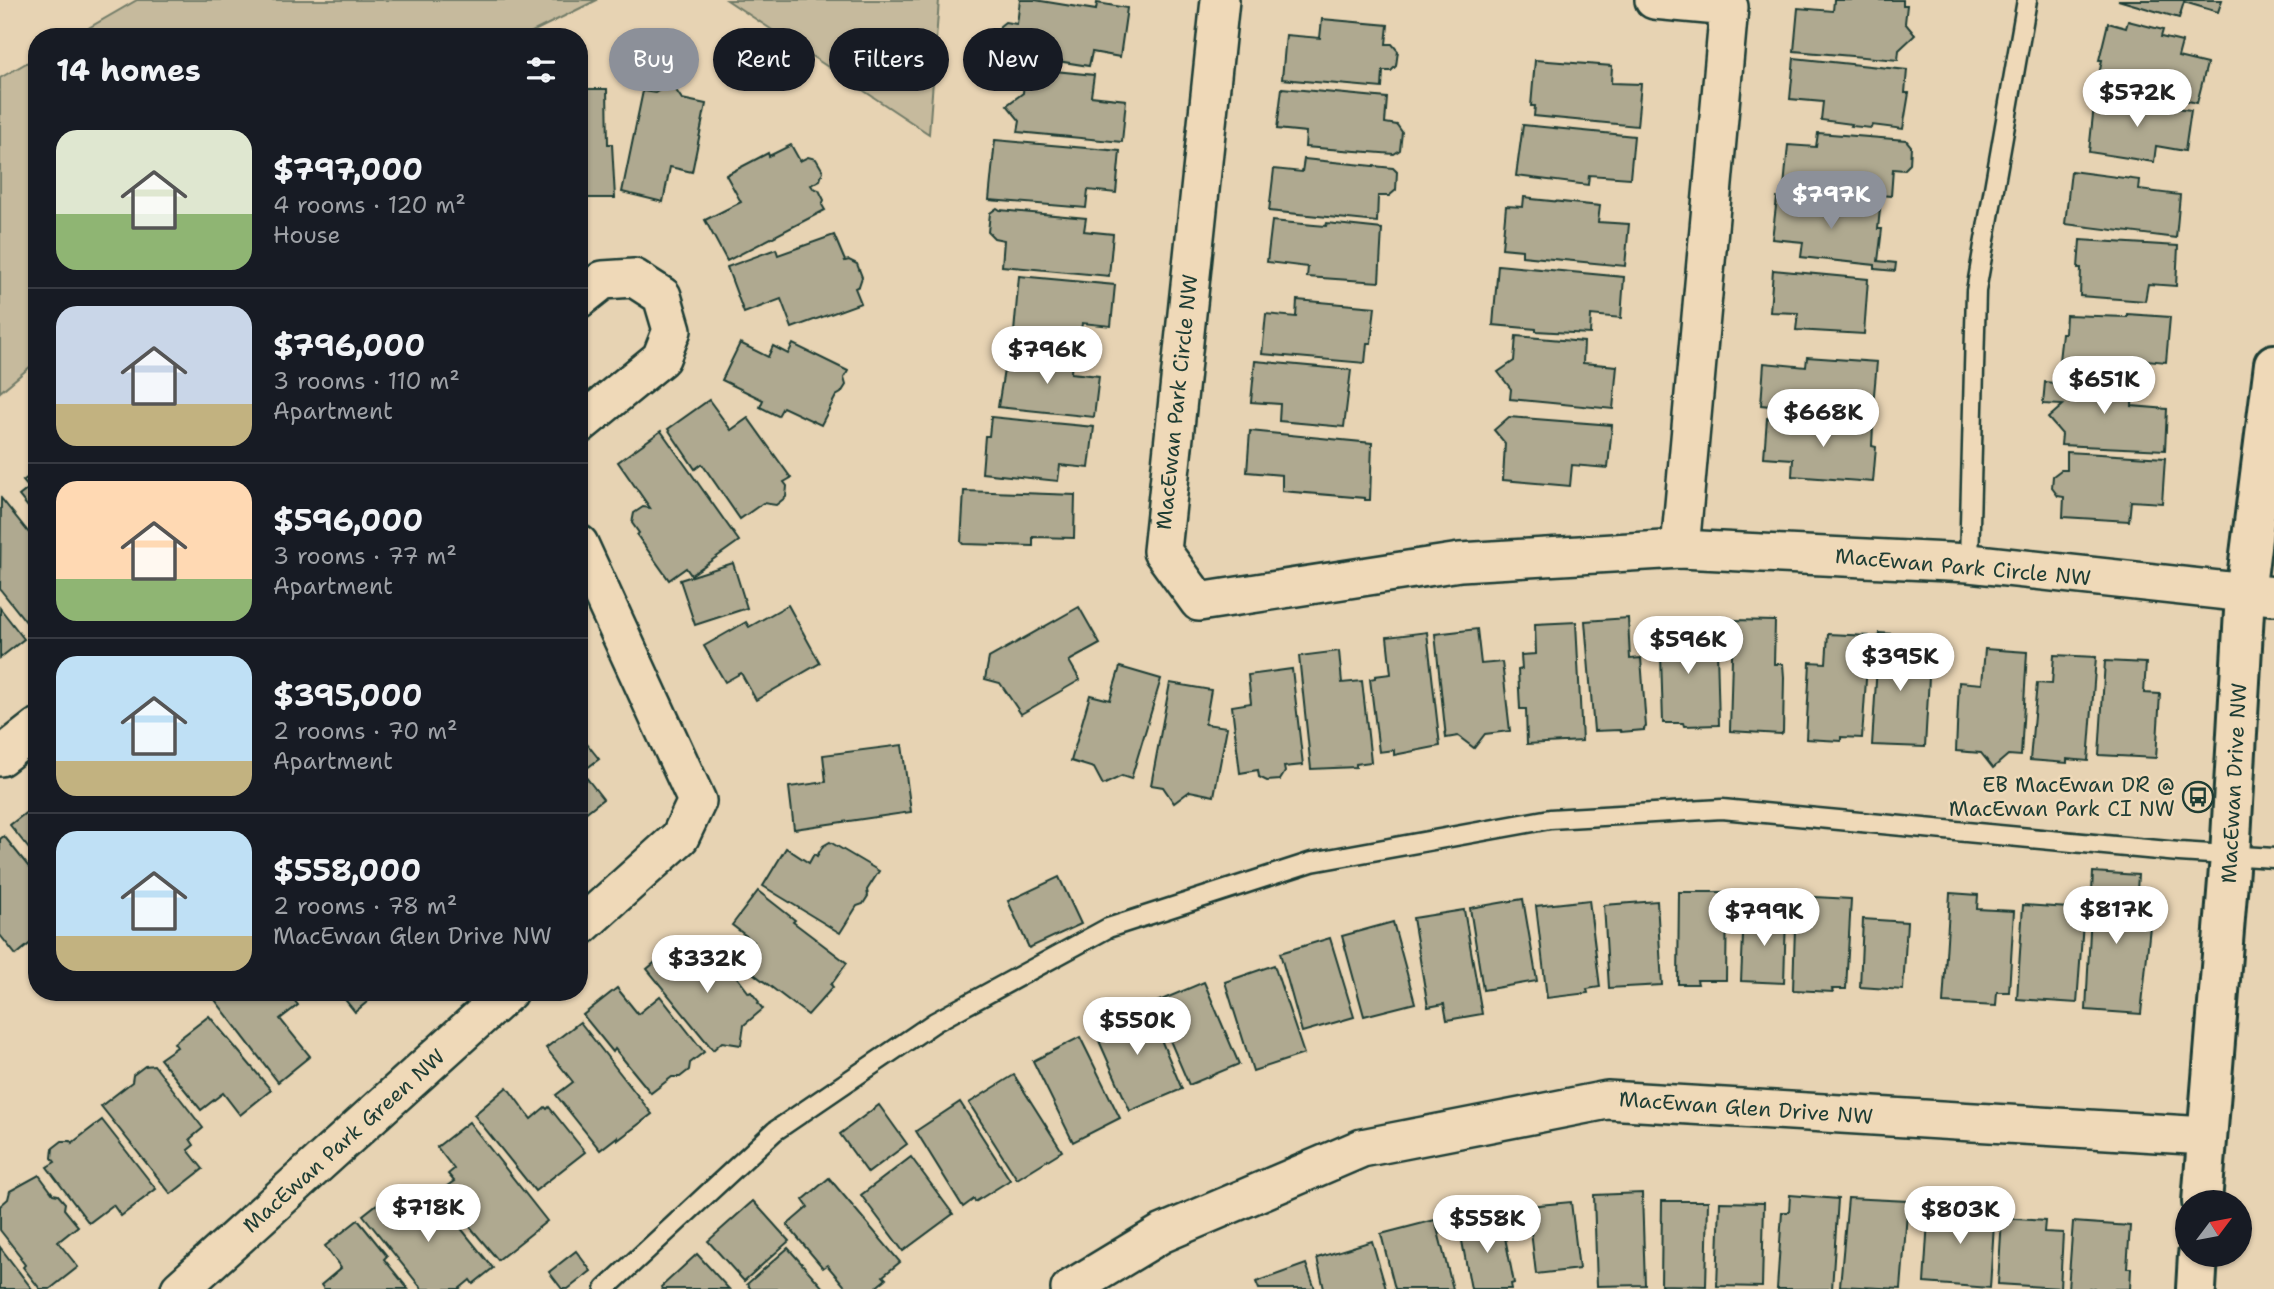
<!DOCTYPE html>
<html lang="en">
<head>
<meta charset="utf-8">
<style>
	:root { --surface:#171b24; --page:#20242c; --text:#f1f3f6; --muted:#9ea1a6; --line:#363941; --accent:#8c9099 }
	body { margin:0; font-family:"Shantell Sans",sans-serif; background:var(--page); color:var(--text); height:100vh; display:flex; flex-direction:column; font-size:26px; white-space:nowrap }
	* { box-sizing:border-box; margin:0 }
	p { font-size:23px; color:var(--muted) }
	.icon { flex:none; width:38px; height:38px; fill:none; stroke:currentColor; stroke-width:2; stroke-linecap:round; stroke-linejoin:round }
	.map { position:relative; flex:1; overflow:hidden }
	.side { position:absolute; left:28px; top:28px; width:560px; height:973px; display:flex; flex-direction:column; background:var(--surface); border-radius:28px; box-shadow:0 2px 5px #0004 }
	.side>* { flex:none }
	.hud { position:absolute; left:609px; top:28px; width:665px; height:63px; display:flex; gap:14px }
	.needle { width:46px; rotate:58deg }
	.buttons { position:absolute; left:2175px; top:1190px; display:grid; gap:14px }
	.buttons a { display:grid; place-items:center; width:77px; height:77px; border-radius:50%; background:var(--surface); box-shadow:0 2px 5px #0004; font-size:35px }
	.price { position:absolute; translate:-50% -60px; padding:0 16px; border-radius:24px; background:#fff; color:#222; font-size:23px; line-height:46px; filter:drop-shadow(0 2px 4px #0008) }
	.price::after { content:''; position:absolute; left:50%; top:42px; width:21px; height:16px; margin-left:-10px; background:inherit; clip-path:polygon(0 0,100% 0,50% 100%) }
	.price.selected { background:var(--accent); color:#fff }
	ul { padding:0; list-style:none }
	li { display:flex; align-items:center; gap:21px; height:175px; padding:0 28px }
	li+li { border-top:2px solid var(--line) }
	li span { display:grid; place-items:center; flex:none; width:196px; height:140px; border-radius:21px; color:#555 }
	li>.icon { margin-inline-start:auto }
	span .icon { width:84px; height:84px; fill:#fffc; stroke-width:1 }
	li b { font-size:30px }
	h2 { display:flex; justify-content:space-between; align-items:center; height:84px; padding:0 28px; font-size:30px }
	.pill { padding:0 24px; border-radius:32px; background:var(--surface); box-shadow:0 2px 5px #0004; font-size:24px; line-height:63px }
	.pill.selected { background:var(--accent); color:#fff }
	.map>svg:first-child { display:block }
	.green { fill:#c6ba9d; stroke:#727c68; stroke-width:2 }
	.building { fill:#afa990; stroke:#1f3d34; stroke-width:2 }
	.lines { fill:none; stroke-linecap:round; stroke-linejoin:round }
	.lane-casing { stroke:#1f3d34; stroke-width:23 }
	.street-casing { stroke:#1f3d34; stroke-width:42 }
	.secondary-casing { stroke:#1f3d34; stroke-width:44 }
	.lane { stroke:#efd9b8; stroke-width:18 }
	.street { stroke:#efd9b8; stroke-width:37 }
	.secondary { stroke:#efd9b8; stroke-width:38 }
	.labels { text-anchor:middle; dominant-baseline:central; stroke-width:5; stroke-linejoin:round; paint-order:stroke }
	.street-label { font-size:21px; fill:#1f3d34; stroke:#efd9b8 }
	.poi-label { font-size:21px; fill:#1f3d34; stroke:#efd9b8; text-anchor:end }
</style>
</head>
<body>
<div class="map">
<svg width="2274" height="1289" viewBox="0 0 2274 1289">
	<rect width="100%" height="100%" fill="#e7d3b3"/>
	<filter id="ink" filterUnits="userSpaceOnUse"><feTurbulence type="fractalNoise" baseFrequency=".0143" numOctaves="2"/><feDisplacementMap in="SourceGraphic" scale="14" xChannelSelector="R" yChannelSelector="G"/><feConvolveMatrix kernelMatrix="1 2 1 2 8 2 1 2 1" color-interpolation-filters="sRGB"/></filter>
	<g filter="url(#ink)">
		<g class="green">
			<polygon points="137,0 597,0 522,37 73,37"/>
			<polygon points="727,0 939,0 929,134"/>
			<polygon points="37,57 37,361 0,392 0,78"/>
		</g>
		<g class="building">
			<polygon points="1020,0 1035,0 1096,10 1097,3 1127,8 1120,57 1092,52 1089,66 1001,52 996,45 1000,26 1005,22 1017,24"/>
			<polygon points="1834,0 1903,0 1903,5 1907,5 1905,23 1915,35 1899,50 1898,60 1794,51 1798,8 1833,11"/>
			<polygon points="2118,0 2222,0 2218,12 2184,2 2179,18"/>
			<polygon points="1322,19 1388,25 1386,44 1392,44 1398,51 1396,66 1391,71 1383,71 1382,88 1282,79 1286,35 1320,38"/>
			<polygon points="2128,21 2163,30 2161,37 2182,42 2178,57 2207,64 2197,103 2098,80 2102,60 2099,60 2108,23 2126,28"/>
			<polygon points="1794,58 1907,70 1905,93 1909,93 1903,129 1872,125 1871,128 1851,126 1852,124 1821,120 1823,102 1790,99"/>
			<polygon points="1535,60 1612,66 1611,83 1641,84 1637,126 1534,116 1535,106 1531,106"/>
			<polygon points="1025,68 1094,75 1091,96 1126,100 1122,142 1018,132 1020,121 1007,105 1023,93"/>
			<polygon points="579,81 581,89 607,89 608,144 612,144 615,198 579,198"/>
			<polygon points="671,83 682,99 706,104 692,172 670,167 663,202 622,192 643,91 655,93"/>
			<polygon points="1282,88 1387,98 1385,123 1397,125 1402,132 1400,150 1394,154 1305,147 1306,132 1277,129"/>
			<polygon points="2095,96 2191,110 2185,151 2156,146 2154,162 2089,152"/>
			<polygon points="1523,125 1634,136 1630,178 1589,175 1588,185 1516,176"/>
			<polygon points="1818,133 1906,140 1911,146 1910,164 1904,170 1893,169 1891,196 1784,187 1788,145 1816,147"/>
			<polygon points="995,140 1120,151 1116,193 1088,190 1086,208 989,200"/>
			<polygon points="791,145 800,161 808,157 816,159 823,171 820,180 811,185 813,188 819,190 824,200 822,205 825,210 727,261 705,220 741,202 726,175 768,153 769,156"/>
			<polygon points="1304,159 1393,168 1397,172 1396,190 1389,196 1378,196 1377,222 1269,211 1274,169 1302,172"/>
			<polygon points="2071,171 2140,180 2139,190 2180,195 2176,238 2065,224"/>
			<polygon points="1524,197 1532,198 1532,199 1600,206 1598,222 1629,224 1625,266 1522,256 1522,250 1502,248 1506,206 1523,207"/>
			<polygon points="1777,198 1880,209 1878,229 1882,229 1878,261 1896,263 1895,271 1875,269 1875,265 1801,257 1803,242 1772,239"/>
			<polygon points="997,208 1000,210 1086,218 1084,231 1113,234 1109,276 1002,266 1004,240 994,238 988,232 990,213"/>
			<polygon points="1272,221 1314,225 1326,226 1327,223 1382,229 1379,282 1307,277 1308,267 1267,262"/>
			<polygon points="834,235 845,261 849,260 857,264 862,277 859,286 855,288 861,303 792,328 781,299 744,313 727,267 776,249 778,255"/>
			<polygon points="2080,240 2178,246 2176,286 2148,284 2145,301 2080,296 2081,268 2078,268"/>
			<polygon points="1498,265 1624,277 1621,318 1591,315 1590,334 1536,331 1536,329 1493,325"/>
			<polygon points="1773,270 1868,279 1864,334 1796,330 1798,313 1770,312"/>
			<polygon points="1019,276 1115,285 1111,326 1082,323 1080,339 1014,332"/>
			<polygon points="1297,300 1375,307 1371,343 1367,343 1365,363 1262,354 1266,314 1296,317"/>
			<polygon points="2127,314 2170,317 2166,362 2137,359 2136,376 2058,370 2062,333 2065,333 2066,315 2127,317"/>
			<polygon points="1516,336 1584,342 1583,363 1617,366 1613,409 1510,399 1511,389 1498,372 1514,361"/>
			<polygon points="740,343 768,357 773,346 788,354 793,344 848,371 844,378 846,385 841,393 836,396 821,425 783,407 778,416 760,407 763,400 722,380"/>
			<polygon points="1007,351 1072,359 1071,373 1099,376 1094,417 998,407"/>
			<polygon points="1807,357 1877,362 1872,416 1761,405 1764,363 1806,367"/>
			<polygon points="1255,361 1351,370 1344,427 1279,421 1280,404 1251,402"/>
			<polygon points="2065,380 2133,385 2132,406 2167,409 2165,450 2061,445 2062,434 2048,418 2063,405 2043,404 2045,382 2065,384"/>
			<polygon points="709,400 731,430 748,418 791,478 784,482 787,486 786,497 776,505 763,503 740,519 702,464 695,469 668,429"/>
			<polygon points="991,417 1094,427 1089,468 1060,465 1058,481 982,473 985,436 989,436"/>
			<polygon points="1509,417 1612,425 1608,468 1572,465 1570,486 1503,480 1505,443 1494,430"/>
			<polygon points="1767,418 1873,426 1872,446 1876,447 1873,482 1792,476 1793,459 1764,457"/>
			<polygon points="661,431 739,541 691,575 686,568 669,580 637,535 639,533 632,523 634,513 643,507 650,508 618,462"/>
			<polygon points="1250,431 1372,443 1370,500 1365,500 1365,498 1282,491 1282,475 1247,472"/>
			<polygon points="2067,452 2165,458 2162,503 2131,501 2129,521 2063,517 2064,497 2058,496 2052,488 2053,476 2061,470 2067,470"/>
			<polygon points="37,470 37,518 19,496 29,488 23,481"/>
			<polygon points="964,491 1075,495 1074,538 1033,537 1033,546 963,544 961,542"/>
			<polygon points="1,498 37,543 37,615 27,623 0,589"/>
			<polygon points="733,563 747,608 695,625 680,580"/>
			<polygon points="788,605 820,663 756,700 741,673 725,682 704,646 746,622 749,627"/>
			<polygon points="1079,607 1100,644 1069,661 1080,680 1021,714 1000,683 985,679 989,658"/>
			<polygon points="0,608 24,639 0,658"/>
			<polygon points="1628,618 1630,659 1641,658 1646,727 1644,728 1644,730 1621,732 1620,730 1594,731 1585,621"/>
			<polygon points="1660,620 1700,620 1701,650 1717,649 1719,725 1684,726 1683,723 1663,723"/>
			<polygon points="1733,620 1775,621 1774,664 1783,664 1784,677 1783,732 1781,734 1730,731"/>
			<polygon points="1576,622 1582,741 1527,744 1526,709 1520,709 1518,670 1522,669 1521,655 1536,654 1535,624"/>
			<polygon points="1477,629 1481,664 1502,662 1510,731 1485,734 1474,748 1458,736 1446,738 1435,634"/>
			<polygon points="1427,632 1440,746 1394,755 1394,750 1379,752 1370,679 1375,678 1375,676 1391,674 1387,637"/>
			<polygon points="1879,633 1921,636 1919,677 1929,677 1925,747 1872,745"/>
			<polygon points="1828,634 1869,636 1862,738 1841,737 1841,741 1806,739 1810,662 1826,663"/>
			<polygon points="1985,649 2027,652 2021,756 2008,755 1993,768 1981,753 1956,751 1959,682 1982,684"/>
			<polygon points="1339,651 1342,683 1362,681 1371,762 1356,764 1356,767 1311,769 1299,656"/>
			<polygon points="2054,655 2096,657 2088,761 2067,759 2067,763 2030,760 2037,683 2052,684"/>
			<polygon points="2105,661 2146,663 2144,693 2160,694 2156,758 2099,755"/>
			<polygon points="1120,667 1161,679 1131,779 1122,776 1103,785 1094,768 1071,761 1090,695 1110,700"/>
			<polygon points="1292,669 1303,765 1284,767 1285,772 1280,780 1267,781 1259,777 1258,770 1240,773 1232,706 1251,703 1248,675"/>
			<polygon points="1170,683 1211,690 1205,724 1227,727 1214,796 1190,791 1174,803 1163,787 1151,785"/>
			<polygon points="579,734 599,759 582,772 603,799 579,818"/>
			<polygon points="902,745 911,812 794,829 789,787 826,782 823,755"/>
			<polygon points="37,804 37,859 10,825"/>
			<polygon points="4,836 37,877 37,946 33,941 16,955 0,935 0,839"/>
			<polygon points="830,842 879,871 867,890 868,896 863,904 857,906 840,933 763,886 786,848 809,863 814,854 817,856 823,846"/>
			<polygon points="2093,872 2138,875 2135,924 2150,926 2141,1014 2086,1010"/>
			<polygon points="1059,877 1081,924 1029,948 1008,901"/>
			<polygon points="758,891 795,920 793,922 847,963 831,985 833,987 808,1015 746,968 757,954 749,948 754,942 732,925"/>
			<polygon points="1679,892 1727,892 1726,980 1697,980 1698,984 1678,984"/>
			<polygon points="1950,893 1978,895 1977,909 2014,911 2009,992 1997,992 1996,1006 1943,1003"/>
			<polygon points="1796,896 1851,899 1846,989 1832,989 1833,992 1793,990"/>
			<polygon points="1523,899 1537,981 1483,990 1470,908"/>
			<polygon points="1589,900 1600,987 1587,989 1588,993 1547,998 1536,906"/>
			<polygon points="1657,901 1662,985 1609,988 1604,905"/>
			<polygon points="2023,905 2084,909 2077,1003 2017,999"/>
			<polygon points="1464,910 1482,1014 1447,1020 1444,1004 1428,1007 1413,918"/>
			<polygon points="1744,914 1786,915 1784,983 1741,981"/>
			<polygon points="1863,919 1907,922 1903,990 1860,987"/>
			<polygon points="1393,922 1415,1003 1364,1016 1342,936"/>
			<polygon points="1330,938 1354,1017 1302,1032 1280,953"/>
			<polygon points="681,941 703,968 720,955 749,993 751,992 759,1002 758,1003 763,1009 744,1025 741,1045 722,1042 713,1050 647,969"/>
			<polygon points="1274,965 1304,1054 1253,1071 1225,982"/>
			<polygon points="1204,982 1239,1064 1189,1085 1154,1003"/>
			<polygon points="617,988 638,1014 660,996 704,1052 690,1063 689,1070 680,1077 672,1077 651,1093 615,1049 613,1052 583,1015"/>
			<polygon points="209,992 291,992 293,994 291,996 298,1005 280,1019 310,1056 278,1082"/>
			<polygon points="339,992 379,992 355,1012"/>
			<polygon points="1145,1002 1182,1089 1130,1111 1092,1025"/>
			<polygon points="209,1016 271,1090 240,1115 223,1093 201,1110 160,1059 177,1047 174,1043"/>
			<polygon points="580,1022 652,1114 618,1140 617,1137 600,1150 556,1095 573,1082 546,1048"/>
			<polygon points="1080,1037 1120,1118 1073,1142 1033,1061"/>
			<polygon points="154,1065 203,1128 190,1139 194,1145 188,1150 203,1169 171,1194 101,1106 132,1082 133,1075 145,1066"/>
			<polygon points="1014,1075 1062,1151 1017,1179 969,1103"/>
			<polygon points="507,1087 531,1119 545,1107 547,1109 549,1107 585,1152 535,1191 474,1115"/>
			<polygon points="960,1102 1010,1180 975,1202 974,1199 963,1207 916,1131"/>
			<polygon points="879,1105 907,1144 868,1173 840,1134"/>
			<polygon points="102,1120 156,1189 121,1216 113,1205 89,1223 47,1167 55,1162 52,1158 53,1148 62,1141 71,1141 72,1143"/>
			<polygon points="469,1122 547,1221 498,1260 460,1215 462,1213 443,1189 454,1181 448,1174 454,1169 437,1147"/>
			<polygon points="911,1157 953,1214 903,1251 861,1195"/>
			<polygon points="39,1175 53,1194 58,1195 65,1203 64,1209 78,1226 58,1242 78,1267 50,1289 40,1289 23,1267 25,1265 20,1258 21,1257 0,1230 0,1206 8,1199 10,1191"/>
			<polygon points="829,1178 900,1262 883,1276 886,1279 874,1289 847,1289 827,1265 823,1268 787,1225 808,1207 803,1200"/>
			<polygon points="396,1189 413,1209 420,1205 426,1212 439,1201 493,1268 473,1284 470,1280 459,1289 422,1289 363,1215"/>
			<polygon points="1642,1193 1645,1285 1597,1286 1594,1195"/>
			<polygon points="1790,1195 1838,1199 1832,1289 1777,1289 1782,1212 1789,1212"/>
			<polygon points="1848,1198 1908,1201 1901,1289 1840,1286"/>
			<polygon points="753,1201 789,1241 744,1281 708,1241"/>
			<polygon points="1662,1201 1708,1201 1706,1286 1661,1285"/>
			<polygon points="1571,1202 1579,1269 1536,1274 1528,1206"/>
			<polygon points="1720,1202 1764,1203 1762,1287 1717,1286"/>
			<polygon points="1929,1204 1995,1208 1990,1288 1924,1283"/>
			<polygon points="1501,1217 1514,1283 1511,1284 1512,1289 1471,1289 1459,1225"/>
			<polygon points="2002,1218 2045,1221 2044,1232 2063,1233 2060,1288 1998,1284"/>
			<polygon points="358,1220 387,1256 384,1259 408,1289 324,1289 321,1285 341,1268 325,1246"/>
			<polygon points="1435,1220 1453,1289 1395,1289 1381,1234"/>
			<polygon points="2073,1222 2130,1226 2127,1268 2131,1268 2130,1289 2068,1289"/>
			<polygon points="1372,1241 1386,1289 1324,1289 1317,1258"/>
			<polygon points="0,1247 32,1289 0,1289"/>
			<polygon points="788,1248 824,1289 751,1289 747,1284"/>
			<polygon points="576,1251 591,1271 568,1289 562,1289 549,1272"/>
			<polygon points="697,1254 729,1289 662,1289 661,1287"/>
			<polygon points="1306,1264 1315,1289 1259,1289 1256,1282"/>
		</g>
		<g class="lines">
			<g class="lane-casing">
				<g id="lane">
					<polyline points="1969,563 1976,291 2027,0"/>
					<polyline points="605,1289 775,1131 935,1022 1108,928 1312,862 1550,819 1722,809 2179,852 2274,858"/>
				</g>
			</g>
			<g class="street-casing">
				<g id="street">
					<polyline points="1220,0 1162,551 1199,602 1460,562 1680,549 1729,7 1654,0"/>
					<polyline points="579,299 603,280 634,278 662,296 672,330 661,358 579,425"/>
					<polyline points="579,544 697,801 680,837 579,928"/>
					<polyline points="1680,549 1969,563 2274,596"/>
					<polyline points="0,757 37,728"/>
					<polyline points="180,1289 508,992"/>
					<polyline points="1070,1289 1161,1234 1362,1148 1607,1100 2206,1136"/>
				</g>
			</g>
			<g class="secondary-casing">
				<g id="secondary">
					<polyline points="2202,1202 2230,856 2245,594 2274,364"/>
					<polyline points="2196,1289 2198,1255"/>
				</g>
			</g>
			<use href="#lane" class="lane"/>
			<use href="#street" class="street"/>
			<use href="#secondary" class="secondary"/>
		</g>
	</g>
	<defs>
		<g id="bus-ring" transform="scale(1.575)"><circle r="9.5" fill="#efd9b8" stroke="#1f3d34" stroke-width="1.5"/><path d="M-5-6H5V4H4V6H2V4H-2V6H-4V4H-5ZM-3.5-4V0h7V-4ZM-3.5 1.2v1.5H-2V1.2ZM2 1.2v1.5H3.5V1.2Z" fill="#1f3d34"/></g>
	</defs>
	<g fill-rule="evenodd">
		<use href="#bus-ring" x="2198" y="797"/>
	</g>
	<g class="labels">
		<g class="street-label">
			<text transform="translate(1177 402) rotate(-84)">MacEwan Park Circle NW</text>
			<text transform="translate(1963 567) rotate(5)">MacEwan Park Circle NW</text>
			<text transform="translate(2234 783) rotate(-87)">MacEwan Drive NW</text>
			<text transform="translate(1746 1108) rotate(4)">MacEwan Glen Drive NW</text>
			<text transform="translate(344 1141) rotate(-42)">MacEwan Park Green NW</text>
		</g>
		<g class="poi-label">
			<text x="2175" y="785">EB MacEwan DR @<tspan x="2175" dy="24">MacEwan Park CI NW</tspan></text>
		</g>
	</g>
</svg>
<div class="buttons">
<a><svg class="needle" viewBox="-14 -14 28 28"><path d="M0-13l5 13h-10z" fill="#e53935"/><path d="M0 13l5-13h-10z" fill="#9ea1a6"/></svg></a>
</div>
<b class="price" style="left:2137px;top:129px">$572K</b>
<b class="price selected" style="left:1831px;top:231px">$797K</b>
<b class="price" style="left:1047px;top:386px">$796K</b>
<b class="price" style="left:2104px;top:416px">$651K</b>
<b class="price" style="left:1823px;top:449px">$668K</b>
<b class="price" style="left:1688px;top:676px">$596K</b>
<b class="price" style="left:1900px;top:693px">$395K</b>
<b class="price" style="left:2116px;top:946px">$817K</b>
<b class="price" style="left:1764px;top:948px">$799K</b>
<b class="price" style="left:707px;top:995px">$332K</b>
<b class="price" style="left:1137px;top:1057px">$550K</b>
<b class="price" style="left:428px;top:1244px">$718K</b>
<b class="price" style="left:1960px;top:1246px">$803K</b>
<b class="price" style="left:1487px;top:1255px">$558K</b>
<div class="hud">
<a class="pill selected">Buy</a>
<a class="pill">Rent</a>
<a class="pill">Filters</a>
<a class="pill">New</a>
</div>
<section class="side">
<h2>14 homes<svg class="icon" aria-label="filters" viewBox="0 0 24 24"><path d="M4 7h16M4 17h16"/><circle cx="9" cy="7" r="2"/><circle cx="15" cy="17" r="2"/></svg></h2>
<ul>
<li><span style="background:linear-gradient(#dfe7d0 60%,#8fb573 0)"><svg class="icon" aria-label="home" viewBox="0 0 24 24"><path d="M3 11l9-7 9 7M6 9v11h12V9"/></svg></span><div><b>$797,000</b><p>4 rooms · 120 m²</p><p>House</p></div></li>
<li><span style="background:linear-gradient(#c9d6e8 70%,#c2b280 0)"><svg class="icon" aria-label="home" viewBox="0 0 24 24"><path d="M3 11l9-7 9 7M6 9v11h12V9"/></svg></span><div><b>$796,000</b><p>3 rooms · 110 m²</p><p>Apartment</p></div></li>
<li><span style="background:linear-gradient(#ffd9b3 70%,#8fb573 0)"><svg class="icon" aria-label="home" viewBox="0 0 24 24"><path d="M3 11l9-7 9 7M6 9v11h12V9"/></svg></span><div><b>$596,000</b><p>3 rooms · 77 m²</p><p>Apartment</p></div></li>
<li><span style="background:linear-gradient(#bfe0f5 75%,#c2b280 0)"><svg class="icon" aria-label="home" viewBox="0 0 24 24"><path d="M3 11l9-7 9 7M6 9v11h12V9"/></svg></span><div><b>$395,000</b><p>2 rooms · 70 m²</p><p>Apartment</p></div></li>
<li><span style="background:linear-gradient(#bfe0f5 75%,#c2b280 0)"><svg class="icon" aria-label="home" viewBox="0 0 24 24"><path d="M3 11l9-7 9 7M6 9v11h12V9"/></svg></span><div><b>$558,000</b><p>2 rooms · 78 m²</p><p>MacEwan Glen Drive NW</p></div></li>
</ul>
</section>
</div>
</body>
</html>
